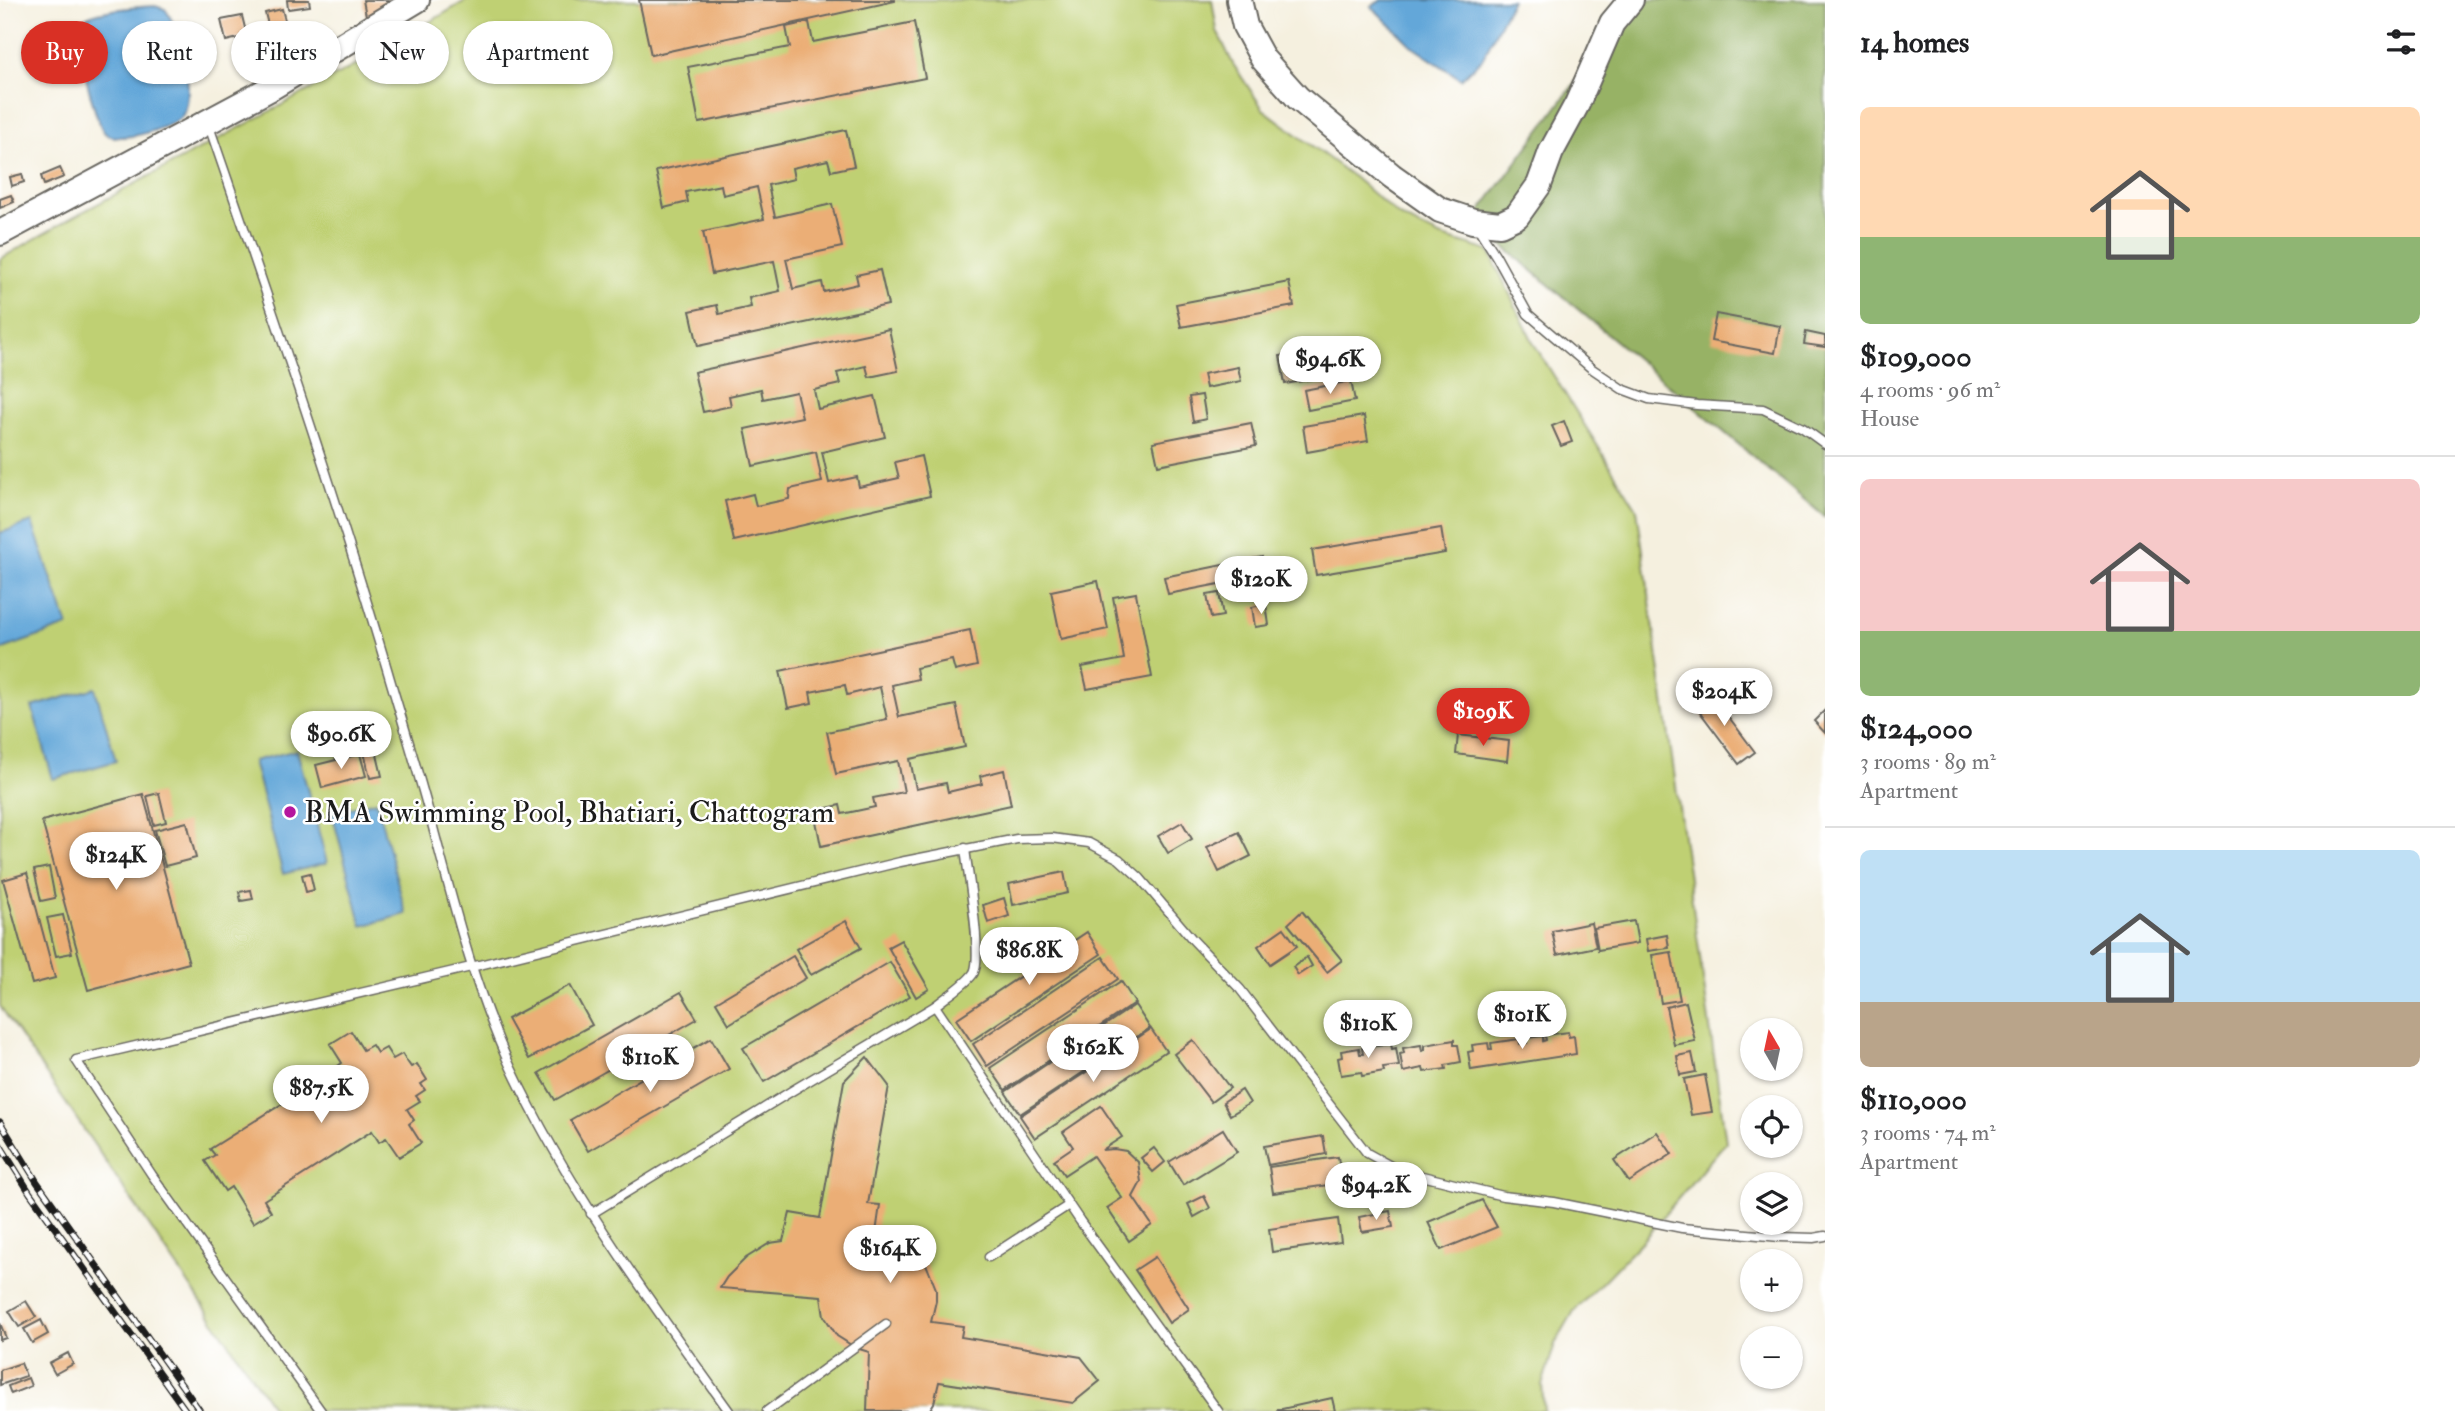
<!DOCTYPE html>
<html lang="en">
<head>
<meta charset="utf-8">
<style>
	:root { --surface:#fff; --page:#f6f6f6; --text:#202124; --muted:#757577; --line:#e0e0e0; --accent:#d93025 }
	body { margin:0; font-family:"IM FELL Double Pica",serif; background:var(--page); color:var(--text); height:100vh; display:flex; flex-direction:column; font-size:26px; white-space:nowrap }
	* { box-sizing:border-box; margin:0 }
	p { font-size:23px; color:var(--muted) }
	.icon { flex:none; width:38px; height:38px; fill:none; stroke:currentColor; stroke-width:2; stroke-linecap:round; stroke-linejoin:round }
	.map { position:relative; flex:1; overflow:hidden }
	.details { display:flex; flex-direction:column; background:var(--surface); width:630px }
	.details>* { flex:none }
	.top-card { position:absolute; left:21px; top:21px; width:665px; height:63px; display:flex; gap:14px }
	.needle { width:46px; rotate:351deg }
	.tools { position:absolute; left:1740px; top:1018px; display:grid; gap:14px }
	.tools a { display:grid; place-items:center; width:63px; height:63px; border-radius:50%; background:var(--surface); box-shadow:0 2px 5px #0004; font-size:35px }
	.price { position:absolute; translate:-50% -60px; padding:0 16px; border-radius:24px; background:#fff; color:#222; font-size:23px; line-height:46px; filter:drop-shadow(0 2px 4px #0008) }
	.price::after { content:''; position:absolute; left:50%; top:42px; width:21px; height:16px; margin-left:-10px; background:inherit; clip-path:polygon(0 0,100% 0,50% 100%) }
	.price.active { background:var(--accent); color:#fff }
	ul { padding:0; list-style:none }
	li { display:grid; align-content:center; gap:14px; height:371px; padding:0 35px }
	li+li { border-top:2px solid var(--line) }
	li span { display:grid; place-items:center; height:217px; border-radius:10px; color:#555 }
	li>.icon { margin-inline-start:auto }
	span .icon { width:126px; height:126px; fill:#fffc; stroke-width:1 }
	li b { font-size:30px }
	h2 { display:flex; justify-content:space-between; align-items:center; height:84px; padding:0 35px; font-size:30px }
	.chip { padding:0 24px; border-radius:32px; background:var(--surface); box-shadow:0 2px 5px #0004; font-size:24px; line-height:63px }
	.chip.active { background:var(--accent); color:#fff }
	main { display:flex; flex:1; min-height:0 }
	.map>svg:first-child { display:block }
	.green { fill:#bfd073; stroke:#6e7648; stroke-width:2 }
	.forest { fill:#97b265; stroke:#5a6740; stroke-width:2 }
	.water { fill:#64a7d9; stroke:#40627a; stroke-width:2 }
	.building { fill:#ebae76 }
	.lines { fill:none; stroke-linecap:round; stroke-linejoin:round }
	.service-casing { stroke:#686660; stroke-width:11 }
	.primary-casing { stroke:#686660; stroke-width:28 }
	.service { stroke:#fff; stroke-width:8 }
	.primary { stroke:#fff; stroke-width:24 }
	.rail-casing { stroke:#1c1c1c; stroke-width:7 }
	.rail { stroke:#fff; stroke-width:4.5; stroke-dasharray:13; stroke-linecap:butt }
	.poi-dot { fill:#b5179e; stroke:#fff; stroke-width:2.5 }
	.labels { text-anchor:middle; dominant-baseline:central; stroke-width:5; stroke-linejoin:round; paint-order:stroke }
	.poi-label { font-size:30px; fill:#1c1c1c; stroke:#fff; text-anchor:start }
</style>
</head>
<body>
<main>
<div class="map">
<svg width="1825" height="1411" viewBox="0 0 1825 1411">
	<rect width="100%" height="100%" fill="#fff"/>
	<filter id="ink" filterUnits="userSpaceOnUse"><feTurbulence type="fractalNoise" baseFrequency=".0143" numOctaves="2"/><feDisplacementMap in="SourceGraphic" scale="14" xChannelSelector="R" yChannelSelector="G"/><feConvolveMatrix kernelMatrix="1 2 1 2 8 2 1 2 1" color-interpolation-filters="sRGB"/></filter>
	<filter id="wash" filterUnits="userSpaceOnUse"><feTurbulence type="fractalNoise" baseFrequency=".00686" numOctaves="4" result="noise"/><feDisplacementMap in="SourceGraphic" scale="28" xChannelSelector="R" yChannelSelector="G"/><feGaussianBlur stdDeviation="1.57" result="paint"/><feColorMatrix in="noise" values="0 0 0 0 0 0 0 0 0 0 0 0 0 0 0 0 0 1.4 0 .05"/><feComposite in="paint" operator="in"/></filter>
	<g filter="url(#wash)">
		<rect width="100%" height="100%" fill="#f5f0df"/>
		<polygon class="green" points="467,0 1212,0 1217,31 1233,64 1263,109 1355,178 1399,216 1439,236 1489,251 1534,344 1637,509 1726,1142 1644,1239 1574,1311 1555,1344 1542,1385 1544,1411 275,1411 0,1006 0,259 71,218 360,63"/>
		<polygon class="forest" points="1636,0 1825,0 1825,517 1473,221"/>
		<g class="water">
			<polygon points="1382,0 1512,0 1483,58 1461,79 1414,48 1371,6"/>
			<path d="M155 6 165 9C180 28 197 95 182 116 173 128 113 146 104 132 95 120 82 62 79 45 78 38 76 29 79 23 88 9 139 7 155 6Z"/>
			<polygon points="32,522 68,626 0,650 0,533"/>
			<polygon points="95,688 116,761 53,779 32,707"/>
			<polygon points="297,750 327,863 283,874 253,761"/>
			<polygon points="376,801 406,914 362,926 332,813"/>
		</g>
		<g id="blocks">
			<g class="building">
				<polygon points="287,0 309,0 310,6 288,9"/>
				<polygon points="363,0 388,0 390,11 366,16"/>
				<polygon points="639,0 895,0 895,1 651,55"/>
				<polygon points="282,9 294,55 277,59 265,13"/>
				<polygon points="242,16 247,36 226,41 221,20"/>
				<polygon points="809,22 813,42 914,22 925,78 699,123 688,67 790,47 786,27"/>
				<polygon points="266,28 273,61 264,63 256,30"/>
				<polygon points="846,130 854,166 831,171 828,160 792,168 794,179 768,185 775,217 832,204 842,247 786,259 793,289 822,282 824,292 858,284 856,275 880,270 888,305 698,346 690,311 717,305 719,314 751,307 749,298 780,291 774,261 712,274 703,232 764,219 757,187 723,195 721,185 686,192 688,202 664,208 656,171"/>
				<polygon points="60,168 64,177 44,185 41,176"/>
				<polygon points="22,174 24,182 12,186 10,177"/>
				<polygon points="11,195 14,202 0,208 0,199"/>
				<polygon points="1289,282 1294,306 1181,327 1176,304"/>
				<polygon points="1716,314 1780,326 1775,353 1711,341"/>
				<polygon points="889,329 898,371 869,377 866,366 837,373 840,384 814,390 818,409 875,396 885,437 822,452 829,483 857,477 859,487 899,478 895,462 921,456 930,496 734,541 725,501 753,494 756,506 789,499 790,489 822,482 816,452 753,466 745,429 802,417 796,392 763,399 761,389 729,396 731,406 703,412 694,372"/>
				<polygon points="1806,332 1825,336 1825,347 1804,344"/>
				<polygon points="1327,348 1331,376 1285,384 1280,356"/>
				<polygon points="1238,367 1241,381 1206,388 1203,374"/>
				<polygon points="1351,381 1355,401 1308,410 1304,390"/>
				<polygon points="1202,395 1206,419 1193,422 1189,397"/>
				<polygon points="1364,416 1368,441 1307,452 1303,426"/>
				<polygon points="1564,421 1572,442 1561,446 1552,426"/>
				<polygon points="1251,423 1256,446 1158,465 1153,442"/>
				<polygon points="1441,528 1445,553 1316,575 1312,550"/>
				<polygon points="1262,557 1265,575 1168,594 1164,577"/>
				<polygon points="1098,581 1108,629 1061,639 1051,591"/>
				<polygon points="1136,593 1152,677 1087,689 1082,667 1124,659 1113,597"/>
				<polygon points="1219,593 1223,616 1211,618 1207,595"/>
				<polygon points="1266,604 1269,625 1255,627 1252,607"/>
				<polygon points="970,630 977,666 955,671 952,660 916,668 918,679 892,685 899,717 956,705 965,747 910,759 916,789 946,783 948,792 982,784 980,776 1004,770 1011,805 821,846 814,811 840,805 842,814 875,807 873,798 904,792 898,761 836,774 827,732 887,719 880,687 847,695 845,685 810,692 812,703 788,708 780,671"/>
				<polygon points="1710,692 1755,752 1739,764 1694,704"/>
				<polygon points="1825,710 1825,733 1814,721"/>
				<polygon points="371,729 382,776 370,778 359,731"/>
				<polygon points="1458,735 1509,741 1507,761 1456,754"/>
				<polygon points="360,754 366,776 322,788 316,765"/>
				<polygon points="159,793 166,822 154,825 147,796"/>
				<polygon points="143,794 189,963 88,990 42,821"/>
				<polygon points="187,822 196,858 165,866 155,830"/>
				<polygon points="1182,822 1192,839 1168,853 1158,836"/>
				<polygon points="1239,832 1251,856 1219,872 1207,847"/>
				<polygon points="49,867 55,898 41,901 34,870"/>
				<polygon points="1064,872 1068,893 1013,905 1009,884"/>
				<polygon points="27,873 55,978 32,984 3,880"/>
				<polygon points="310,873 314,890 306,892 302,875"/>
				<polygon points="251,890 253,899 241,901 239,892"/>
				<polygon points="1004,898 1009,916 988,923 983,905"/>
				<polygon points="1302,911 1342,960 1327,972 1288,924"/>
				<polygon points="63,915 72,953 56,956 47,918"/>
				<polygon points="846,921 861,948 811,975 796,949"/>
				<polygon points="1634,921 1638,943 1598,950 1594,928"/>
				<polygon points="1591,923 1596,947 1557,955 1552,931"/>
				<polygon points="1284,928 1297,946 1270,964 1258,946"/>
				<polygon points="1087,932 1101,954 971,1041 956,1019"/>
				<polygon points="1667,935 1669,948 1648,951 1646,939"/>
				<polygon points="901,940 929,989 916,997 888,947"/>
				<polygon points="1671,952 1680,1000 1661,1003 1652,955"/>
				<polygon points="793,956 806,978 729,1024 716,1002"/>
				<polygon points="1103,957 1118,979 987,1066 973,1044"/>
				<polygon points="1307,957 1312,966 1298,975 1293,967"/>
				<polygon points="890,962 910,996 764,1082 743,1048"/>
				<polygon points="1121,981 1135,1003 1005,1090 990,1068"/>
				<polygon points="570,985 592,1025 529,1059 507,1019"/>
				<polygon points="681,992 697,1019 555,1100 539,1073"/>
				<polygon points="1686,1002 1695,1041 1674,1045 1666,1007"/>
				<polygon points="1135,1005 1150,1028 1020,1114 1005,1092"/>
				<polygon points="1151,1029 1166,1051 1035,1138 1020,1116"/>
				<polygon points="351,1031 363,1050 372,1045 377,1053 386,1048 393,1059 402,1054 411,1067 417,1064 427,1080 421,1084 425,1090 416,1096 420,1101 407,1109 414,1120 409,1124 421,1143 399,1157 386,1138 379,1142 372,1131 264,1200 271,1212 253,1223 231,1187 225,1191 205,1161 215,1155 210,1149 317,1082 321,1088 340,1076 335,1068 342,1063 330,1044"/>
				<polygon points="1568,1032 1569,1037 1574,1036 1576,1054 1471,1070 1468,1052 1473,1051 1472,1045 1488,1043 1489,1049 1492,1049 1491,1043 1519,1039 1520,1044 1527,1043 1526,1038 1543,1036 1543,1041 1546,1040 1545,1035"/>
				<polygon points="711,1038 729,1069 588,1151 570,1120"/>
				<polygon points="1193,1040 1230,1088 1211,1102 1174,1054"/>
				<polygon points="1454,1040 1454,1045 1458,1045 1461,1062 1445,1065 1446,1069 1424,1072 1423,1068 1403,1072 1400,1054 1404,1053 1403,1048 1421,1045 1422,1051 1425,1050 1425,1045"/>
				<polygon points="1391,1044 1392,1049 1396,1048 1399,1066 1383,1068 1384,1072 1362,1076 1361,1072 1341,1075 1338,1058 1342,1057 1341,1051 1359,1048 1360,1054 1363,1054 1362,1048"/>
				<polygon points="1692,1053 1696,1072 1680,1075 1677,1056"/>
				<polygon points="867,1057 889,1086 868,1204 880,1205 875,1240 890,1240 899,1243 918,1254 926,1264 936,1289 936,1301 931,1322 963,1326 961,1337 1081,1357 1100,1381 1073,1403 939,1382 934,1403 929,1411 867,1411 869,1352 856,1348 837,1336 824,1316 821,1296 720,1288 727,1277 746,1258 770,1243 783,1241 790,1213 820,1218 844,1081"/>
				<polygon points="1705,1075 1712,1112 1691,1115 1684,1079"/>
				<polygon points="1242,1090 1250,1103 1230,1115 1223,1102"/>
				<polygon points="1101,1106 1122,1137 1102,1150 1114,1149 1126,1151 1138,1162 1141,1182 1133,1197 1152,1225 1129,1241 1107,1208 1122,1198 1093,1156 1064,1175 1054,1160 1073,1147 1063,1132"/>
				<polygon points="1223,1129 1237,1152 1183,1185 1169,1162"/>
				<polygon points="1657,1132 1672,1154 1629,1182 1614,1160"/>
				<polygon points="1323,1136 1326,1154 1268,1165 1264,1146"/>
				<polygon points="1154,1148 1165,1162 1153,1172 1141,1158"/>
				<polygon points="1338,1157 1342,1183 1273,1193 1269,1167"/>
				<polygon points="1204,1196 1210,1208 1194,1217 1188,1204"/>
				<polygon points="1482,1200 1497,1227 1441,1250 1428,1222"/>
				<polygon points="1390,1211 1393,1227 1362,1232 1359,1217"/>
				<polygon points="1338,1219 1341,1242 1272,1252 1269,1229"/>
				<polygon points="1155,1257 1189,1309 1169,1323 1135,1270"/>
				<polygon points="26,1301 36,1317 19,1327 9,1311"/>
				<polygon points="41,1320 48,1334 32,1343 24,1329"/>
				<polygon points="0,1323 6,1338 0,1340"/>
				<polygon points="68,1353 73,1364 55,1374 49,1363"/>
				<polygon points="21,1363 26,1376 0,1385 0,1370"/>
				<polygon points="28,1378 31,1386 11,1394 8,1386"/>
				<polygon points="1332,1398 1335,1411 1278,1411 1277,1410"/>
			</g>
		</g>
	</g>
	<g filter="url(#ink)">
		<use href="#blocks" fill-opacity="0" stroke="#686660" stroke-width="2"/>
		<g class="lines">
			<g class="service-casing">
				<g id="service">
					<path d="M209 126C273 312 337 498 392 686 407 736 422 785 435 835 456 914 476 993 511 1068 569 1191 650 1301 729 1411"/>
					<polyline points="1477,226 1496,256 1528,314 1591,368 1622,389 1649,399 1697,405 1763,409 1803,428 1825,444"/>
					<path d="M935 1006C947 996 964 986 973 974 984 960 967 870 965 848"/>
					<polyline points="591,1214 795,1089 935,1006 1080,1221 1218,1411"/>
					<polyline points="989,1257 1069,1205"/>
					<polyline points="321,1411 152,1175 76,1060 471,967 900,862 1017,839 1052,838 1089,843 1119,859 1140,878 1193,940 1240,989 1367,1153 1398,1170 1503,1196 1554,1202 1682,1228 1780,1237 1814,1238 1825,1236"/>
					<polyline points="767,1411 886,1324"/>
				</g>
			</g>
			<g class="primary-casing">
				<g id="primary">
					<polyline points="1239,0 1245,26 1263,59 1298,98 1392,176 1440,210 1473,221 1500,224 1517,216 1539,185 1551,152 1577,104 1612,23 1631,0"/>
					<polyline points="0,233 269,89 417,0"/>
				</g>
			</g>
			<use href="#service" class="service"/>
			<use href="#primary" class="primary"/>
			<g class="rail-casing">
				<g id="rail">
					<polyline points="0,1122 37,1182 200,1411"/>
					<polyline points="0,1145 30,1193 186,1411"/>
				</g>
			</g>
			<use href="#rail" class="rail"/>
		</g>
	</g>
	<circle class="poi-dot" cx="290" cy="812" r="7"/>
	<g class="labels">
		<g class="poi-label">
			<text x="304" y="812">BMA Swimming Pool, Bhatiari, Chattogram</text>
		</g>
	</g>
</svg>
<div class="tools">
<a><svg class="needle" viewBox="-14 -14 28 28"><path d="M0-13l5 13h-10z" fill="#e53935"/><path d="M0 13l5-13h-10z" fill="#757577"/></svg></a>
<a><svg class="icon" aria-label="locate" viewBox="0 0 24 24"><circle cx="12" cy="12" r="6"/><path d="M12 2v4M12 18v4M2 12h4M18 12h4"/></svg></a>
<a><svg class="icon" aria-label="layers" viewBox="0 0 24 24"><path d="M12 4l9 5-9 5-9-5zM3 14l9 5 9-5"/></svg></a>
<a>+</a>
<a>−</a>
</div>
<b class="price" style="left:1330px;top:396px">$94.6K</b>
<b class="price" style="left:1261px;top:616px">$120K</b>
<b class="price" style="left:1724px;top:728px">$204K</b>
<b class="price active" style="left:1483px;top:748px">$109K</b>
<b class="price" style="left:341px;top:771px">$90.6K</b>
<b class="price" style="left:116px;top:892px">$124K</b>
<b class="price" style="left:1029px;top:987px">$86.8K</b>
<b class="price" style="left:1522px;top:1051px">$101K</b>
<b class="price" style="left:1368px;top:1060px">$110K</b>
<b class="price" style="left:1093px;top:1084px">$162K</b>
<b class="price" style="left:650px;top:1094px">$110K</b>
<b class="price" style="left:321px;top:1125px">$87.5K</b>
<b class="price" style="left:1376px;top:1222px">$94.2K</b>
<b class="price" style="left:890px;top:1285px">$164K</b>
<div class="top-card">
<a class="chip active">Buy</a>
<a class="chip">Rent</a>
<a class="chip">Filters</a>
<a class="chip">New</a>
<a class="chip">Apartment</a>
</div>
</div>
<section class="details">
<h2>14 homes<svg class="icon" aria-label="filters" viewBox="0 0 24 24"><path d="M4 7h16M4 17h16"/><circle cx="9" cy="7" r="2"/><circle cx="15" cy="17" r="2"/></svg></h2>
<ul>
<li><span style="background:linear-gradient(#ffd9b3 60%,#8fb573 0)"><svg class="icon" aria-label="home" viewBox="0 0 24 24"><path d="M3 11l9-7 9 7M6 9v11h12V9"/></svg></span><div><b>$109,000</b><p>4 rooms · 96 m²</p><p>House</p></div></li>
<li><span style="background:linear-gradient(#f6c9c9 70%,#8fb573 0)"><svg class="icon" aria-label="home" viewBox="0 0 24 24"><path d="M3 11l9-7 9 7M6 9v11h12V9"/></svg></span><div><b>$124,000</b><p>3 rooms · 89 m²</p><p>Apartment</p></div></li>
<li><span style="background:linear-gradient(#bfe0f5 70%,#b9a48a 0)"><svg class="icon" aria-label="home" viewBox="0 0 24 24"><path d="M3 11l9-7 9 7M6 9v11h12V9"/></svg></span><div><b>$110,000</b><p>3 rooms · 74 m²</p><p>Apartment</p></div></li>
</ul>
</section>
</main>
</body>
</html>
